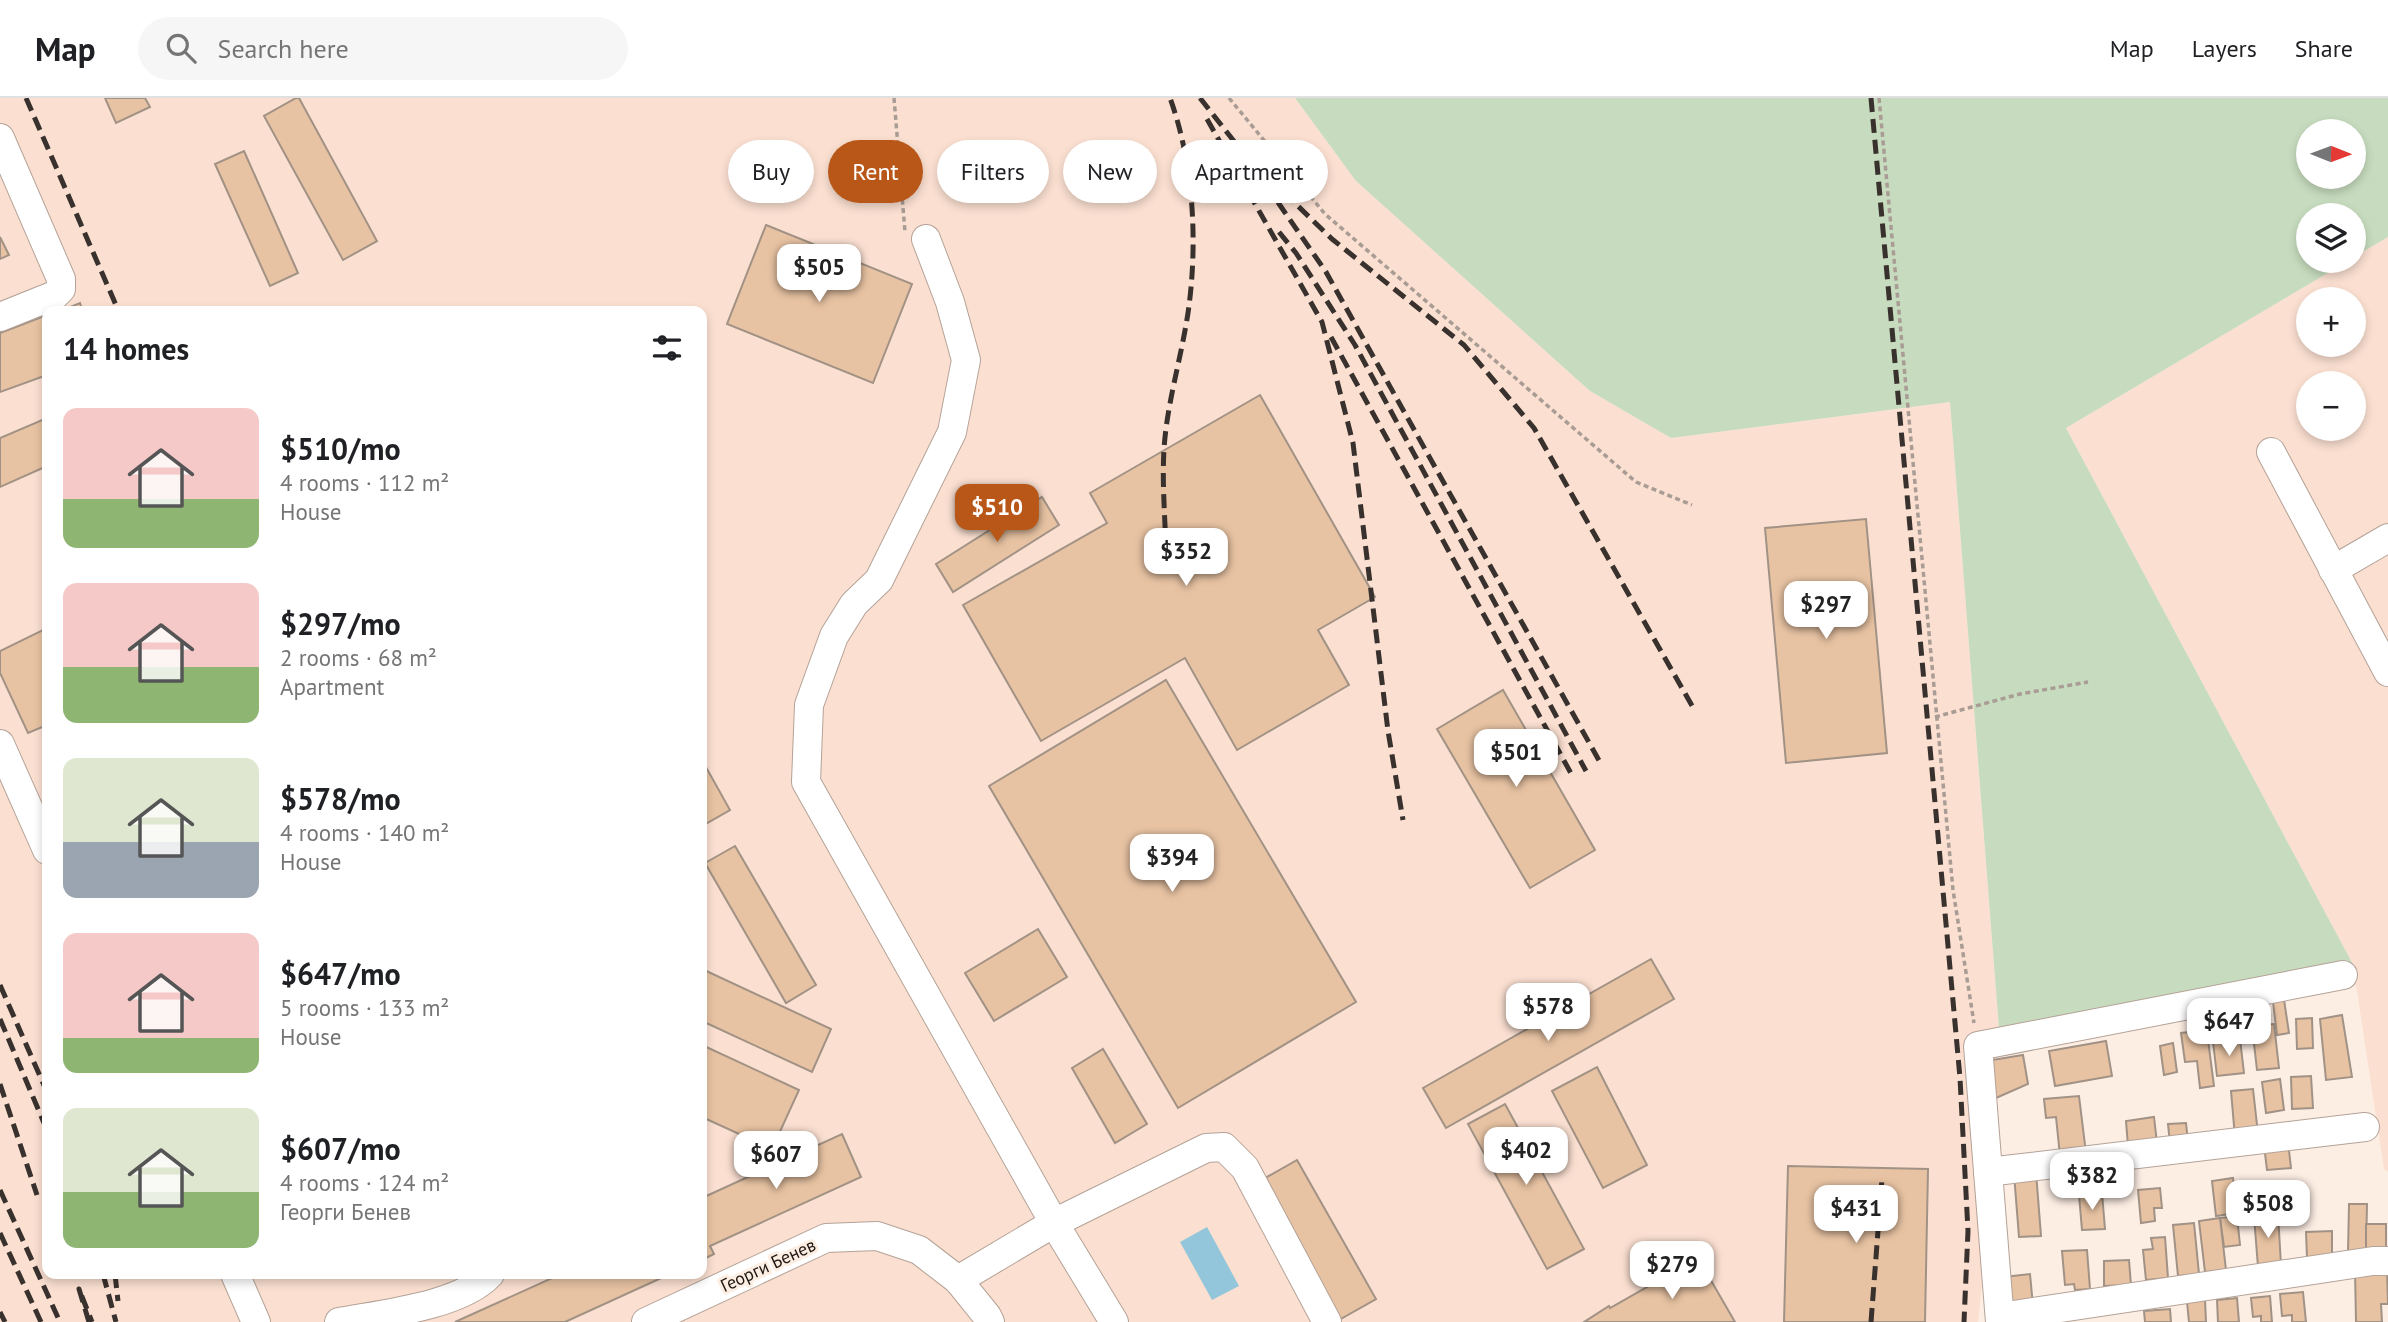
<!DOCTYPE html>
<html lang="en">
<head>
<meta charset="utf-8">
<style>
	:root { --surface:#fff; --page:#f6f6f6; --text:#202124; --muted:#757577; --line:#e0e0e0; --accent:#b85718 }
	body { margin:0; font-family:"PT Sans",sans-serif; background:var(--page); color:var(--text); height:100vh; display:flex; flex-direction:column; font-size:26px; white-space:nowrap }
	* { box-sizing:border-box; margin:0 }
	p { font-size:23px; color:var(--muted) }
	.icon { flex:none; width:38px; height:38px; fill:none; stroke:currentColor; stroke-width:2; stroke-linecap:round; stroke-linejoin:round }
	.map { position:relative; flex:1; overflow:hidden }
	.drawer { position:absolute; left:42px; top:208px; width:665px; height:973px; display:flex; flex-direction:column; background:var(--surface); border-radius:14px; box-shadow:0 4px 10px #0003 }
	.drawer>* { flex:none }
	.top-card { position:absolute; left:728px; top:42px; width:665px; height:63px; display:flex; gap:14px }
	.needle { width:46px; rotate:91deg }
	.buttons { position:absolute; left:2296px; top:21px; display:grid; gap:14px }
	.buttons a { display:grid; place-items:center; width:70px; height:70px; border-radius:50%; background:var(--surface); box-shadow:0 4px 10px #0003; font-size:35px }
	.price { position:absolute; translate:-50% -60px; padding:0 16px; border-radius:14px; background:#fff; color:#222; font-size:23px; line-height:46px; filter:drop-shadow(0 2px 4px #0008) }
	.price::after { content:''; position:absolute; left:50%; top:42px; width:21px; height:16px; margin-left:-10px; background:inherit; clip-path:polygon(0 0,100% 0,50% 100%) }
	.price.active { background:var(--accent); color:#fff }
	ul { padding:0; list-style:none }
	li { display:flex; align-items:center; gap:21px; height:175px; padding:0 21px }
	li span { display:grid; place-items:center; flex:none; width:196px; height:140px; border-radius:14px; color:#555 }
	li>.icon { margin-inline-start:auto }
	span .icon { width:84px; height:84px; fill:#fffc; stroke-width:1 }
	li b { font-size:30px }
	h2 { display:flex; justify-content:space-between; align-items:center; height:84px; padding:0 21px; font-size:30px }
	.pill { padding:0 24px; border-radius:32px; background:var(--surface); box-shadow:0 4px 10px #0003; font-size:24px; line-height:63px }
	.pill.active { background:var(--accent); color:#fff }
	header { display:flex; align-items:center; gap:42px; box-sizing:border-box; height:98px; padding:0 35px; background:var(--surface); border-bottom:2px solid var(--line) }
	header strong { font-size:33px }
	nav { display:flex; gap:38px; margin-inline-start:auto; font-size:24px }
	.search { width:490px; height:63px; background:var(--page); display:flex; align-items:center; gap:18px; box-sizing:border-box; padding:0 24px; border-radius:38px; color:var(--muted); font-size:26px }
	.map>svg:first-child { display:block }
	.built { fill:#fbe0d1; fill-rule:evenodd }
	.green { fill:#c7dcbe; fill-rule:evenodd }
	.water { fill:#93c6da }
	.building { fill:#e8c3a3; stroke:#a19285; stroke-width:2 }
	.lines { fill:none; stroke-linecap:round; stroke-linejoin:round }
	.minor-casing { stroke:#b4a297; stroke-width:30 }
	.path { stroke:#a89c94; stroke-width:3.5; stroke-dasharray:5 3.5; stroke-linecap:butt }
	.minor { stroke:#fff; stroke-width:28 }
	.rail { stroke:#39312d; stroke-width:5; stroke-dasharray:14 7; stroke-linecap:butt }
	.labels { text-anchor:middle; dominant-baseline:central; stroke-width:6; stroke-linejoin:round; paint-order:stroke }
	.street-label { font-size:18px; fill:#1e1713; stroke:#fdeee4 }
</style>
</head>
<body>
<header>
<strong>Map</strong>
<div class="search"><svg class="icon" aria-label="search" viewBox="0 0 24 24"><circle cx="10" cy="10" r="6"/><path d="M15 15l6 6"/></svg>Search here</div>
<nav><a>Map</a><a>Layers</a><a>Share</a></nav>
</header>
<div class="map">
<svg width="2388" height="1224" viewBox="0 0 2388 1224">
	<rect width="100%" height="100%" fill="#fdeee4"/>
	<path class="built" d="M0 0H1295L1356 83 1590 293 1671 340 1950 304 1999 931 2356 872 2066 330 2348 163H2354V159L2388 139V1074L2384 1071 2356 887 2204 911 1977 953 1982 1088V1188L1978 1224H0ZM2308 201H2354V247H2308ZM47 214H702V1176H47ZM2308 285H2354V331H2308Z"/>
	<path class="green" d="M1295 0H2388V139L2354 159V117H2308V163H2348L2066 330 2356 872 1999 931 1950 304 1671 340 1590 293 1356 83ZM2308 33H2354V79H2308Z"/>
	<polygon class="water" points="1207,1129 1239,1188 1212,1202 1180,1144"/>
	<g class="building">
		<polygon points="105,0 145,0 150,9 116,25"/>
		<polygon points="296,0 299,0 377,143 343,162 264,18"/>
		<polygon points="244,53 298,175 270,188 215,66"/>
		<polygon points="766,127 912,186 873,285 727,226"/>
		<polygon points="0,139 9,157 0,161"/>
		<polygon points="80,205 83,214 58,214"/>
		<polygon points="47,217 47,277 0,294 0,235"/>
		<polygon points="1260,297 1375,499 1318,532 1349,587 1237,652 1185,560 1041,643 963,507 1107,425 1090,395"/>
		<polygon points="47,320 47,368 0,389 0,340"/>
		<polygon points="1042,399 1059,427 953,494 936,466"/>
		<polygon points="1866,421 1887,655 1786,665 1765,430"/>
		<polygon points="47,530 47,627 28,635 0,575 0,553"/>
		<polygon points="1166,582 1356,904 1178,1010 989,688"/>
		<polygon points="1503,592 1595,752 1530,790 1437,631"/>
		<polygon points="702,662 730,712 702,728"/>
		<polygon points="735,748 816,887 786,905 705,765"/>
		<polygon points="1038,831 1067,879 994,923 965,875"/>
		<polygon points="1651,861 1674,901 1446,1030 1423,990"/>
		<polygon points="702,871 831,931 812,974 702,923"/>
		<polygon points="2283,895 2289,935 2277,937 2272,896"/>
		<polygon points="2204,911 2214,988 2200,990 2197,963 2185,964 2181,935 2190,934 2188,913"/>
		<polygon points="2342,917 2352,979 2326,982 2320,921"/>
		<polygon points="2312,920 2313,950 2297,951 2296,921"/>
		<polygon points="2274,926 2279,970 2257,972 2252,928"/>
		<polygon points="2240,941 2244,975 2217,978 2213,944"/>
		<polygon points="2106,943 2112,978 2055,988 2049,953"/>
		<polygon points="2173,945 2177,974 2164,977 2160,948"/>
		<polygon points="702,947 799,992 772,1051 702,1019"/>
		<polygon points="1103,951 1147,1026 1115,1045 1072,970"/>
		<polygon points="2023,957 2028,986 1996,1000 1990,1001 1986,963"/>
		<polygon points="1597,969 1647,1067 1603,1090 1552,993"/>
		<polygon points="2311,978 2313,1010 2292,1011 2291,979"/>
		<polygon points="2280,981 2284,1012 2266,1015 2262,984"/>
		<polygon points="2253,991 2258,1036 2235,1039 2231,993"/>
		<polygon points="2079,998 2086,1055 2060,1058 2056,1019 2046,1020 2044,1001"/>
		<polygon points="1505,1006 1584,1151 1547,1171 1468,1026"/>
		<polygon points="2154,1019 2157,1045 2128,1048 2126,1023"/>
		<polygon points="2186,1025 2188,1044 2170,1046 2168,1026"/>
		<polygon points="842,1036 861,1079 710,1148 714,1156 702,1162 702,1100"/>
		<polygon points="2288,1044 2291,1070 2267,1072 2264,1047"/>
		<polygon points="1297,1062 1376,1201 1339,1222 1260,1083"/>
		<polygon points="1788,1068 1928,1071 1925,1224 1784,1224"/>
		<polygon points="2036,1074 2041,1138 2019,1139 2014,1076"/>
		<polygon points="2233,1080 2237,1115 2216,1118 2212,1083"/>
		<polygon points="2274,1086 2276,1112 2256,1113 2254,1087"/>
		<polygon points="2160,1090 2162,1110 2154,1110 2155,1123 2141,1125 2138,1092"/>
		<polygon points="2102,1095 2105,1131 2082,1132 2079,1097"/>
		<polygon points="2349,1106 2367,1106 2366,1154 2348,1154"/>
		<polygon points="2278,1116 2281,1167 2258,1169 2254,1118"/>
		<polygon points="2237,1118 2240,1147 2224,1149 2220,1120"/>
		<polygon points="2220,1120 2226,1172 2205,1174 2199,1123"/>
		<polygon points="2194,1125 2199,1176 2178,1178 2173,1127"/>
		<rect x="2366" y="1126" width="20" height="28"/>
		<polygon points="2332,1133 2332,1159 2307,1160 2306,1134"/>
		<polygon points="2165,1139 2168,1180 2146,1182 2143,1152 2153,1151 2151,1140"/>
		<polygon points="2087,1152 2090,1191 2075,1192 2074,1186 2065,1187 2062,1153"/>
		<polygon points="1698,1160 1735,1224 1584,1224 1609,1208 1610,1210"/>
		<polygon points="2129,1162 2131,1187 2104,1188 2104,1163"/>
		<polygon points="2355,1172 2387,1172 2388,1206 2381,1206 2382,1224 2356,1224"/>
		<polygon points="561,1176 670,1176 565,1224 455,1224"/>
		<polygon points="2030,1176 2033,1208 2007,1211 2004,1179"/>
		<polygon points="2303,1194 2306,1224 2292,1224 2292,1217 2282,1218 2280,1196"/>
		<polygon points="2270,1198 2272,1224 2261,1224 2261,1218 2253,1219 2251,1200"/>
		<polygon points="2237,1200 2239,1224 2218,1224 2217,1202"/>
		<polygon points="2205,1202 2206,1224 2189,1224 2187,1204"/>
		<polygon points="2170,1211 2171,1224 2145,1224 2144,1213"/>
	</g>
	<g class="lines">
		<g class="minor-casing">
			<g id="minor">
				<polyline points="0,40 61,181 61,191 55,197 0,219"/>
				<polyline points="926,141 950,204 966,262 952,334 879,482 854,506 834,538 809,607 806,684 1054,1125 1114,1224"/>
				<polyline points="2271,354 2388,574"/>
				<polyline points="2333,472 2388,440"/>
				<polyline points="0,646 47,752"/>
				<polyline points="1988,1074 2365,1029"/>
				<polyline points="235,1176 256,1224"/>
				<polyline points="958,1182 1054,1125 1206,1050 1224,1049 1245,1070 1327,1224"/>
				<polyline points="2000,1219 2373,1163 2388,1163"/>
				<path d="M339 1224C381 1216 461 1208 490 1176"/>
				<polyline points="646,1224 826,1140 877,1138 919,1152 958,1182 987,1218 990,1224"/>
				<polyline points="2000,1224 1978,948 2343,877"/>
			</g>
		</g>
		<g class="path">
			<polyline points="894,0 905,134"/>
			<polyline points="1229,0 1325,116 1636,384 1692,407"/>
			<polyline points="1879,0 1953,792 1974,925"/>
			<polyline points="1935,619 2020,596 2088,584"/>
		</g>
		<use href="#minor" class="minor"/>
		<g class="rail">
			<polyline points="26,0 119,214"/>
			<polyline points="1200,0 1244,56 1332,141 1464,247 1534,330 1695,613"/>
			<polyline points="1871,0 1960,980 1968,1133 1964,1224"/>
			<polyline points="1207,21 1322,224 1353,345 1388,633 1403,722"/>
			<polyline points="1266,87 1326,174 1601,666"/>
			<polyline points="1279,134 1296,155 1355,247 1586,673"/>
			<polyline points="1331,239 1573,679"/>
			<path d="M1166 452C1165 419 1162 385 1164 351 1167 305 1181 261 1188 215 1198 146 1194 66 1170 0"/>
			<polyline points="0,887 47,994"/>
			<polyline points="0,921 47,1032"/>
			<polyline points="0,986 37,1097"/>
			<polyline points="0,1092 60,1224"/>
			<polyline points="0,1135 41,1224"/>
			<polyline points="103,1176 116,1224"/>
			<polyline points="115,1176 118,1203"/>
			<polyline points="0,1214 5,1224"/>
			<polyline points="89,1224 79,1191 92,1224"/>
			<polyline points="1871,1224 1882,1081"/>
		</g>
	</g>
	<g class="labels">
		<g class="street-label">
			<text transform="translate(768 1167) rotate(-25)">Георги Бенев</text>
		</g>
	</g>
</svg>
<div class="buttons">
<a><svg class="needle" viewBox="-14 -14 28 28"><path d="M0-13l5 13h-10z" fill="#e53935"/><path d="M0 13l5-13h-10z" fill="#757577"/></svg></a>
<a><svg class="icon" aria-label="layers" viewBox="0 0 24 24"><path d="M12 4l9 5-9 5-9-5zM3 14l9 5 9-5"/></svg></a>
<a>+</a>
<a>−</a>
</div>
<b class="price" style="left:819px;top:206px">$505</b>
<b class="price active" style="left:997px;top:446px">$510</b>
<b class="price" style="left:1186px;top:490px">$352</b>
<b class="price" style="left:1826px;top:543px">$297</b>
<b class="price" style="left:1516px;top:691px">$501</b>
<b class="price" style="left:1172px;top:796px">$394</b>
<b class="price" style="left:1548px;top:945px">$578</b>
<b class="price" style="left:2229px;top:960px">$647</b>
<b class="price" style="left:1526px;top:1089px">$402</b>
<b class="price" style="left:776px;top:1093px">$607</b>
<b class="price" style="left:2092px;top:1114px">$382</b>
<b class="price" style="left:2268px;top:1142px">$508</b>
<b class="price" style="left:1856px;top:1147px">$431</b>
<b class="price" style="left:1672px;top:1203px">$279</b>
<div class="top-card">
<a class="pill">Buy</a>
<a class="pill active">Rent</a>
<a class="pill">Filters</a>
<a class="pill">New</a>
<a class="pill">Apartment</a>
</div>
<section class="drawer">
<h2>14 homes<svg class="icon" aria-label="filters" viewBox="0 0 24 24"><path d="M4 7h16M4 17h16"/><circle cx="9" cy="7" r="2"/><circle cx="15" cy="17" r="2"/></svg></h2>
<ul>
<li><span style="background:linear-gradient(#f6c9c9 65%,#8fb573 0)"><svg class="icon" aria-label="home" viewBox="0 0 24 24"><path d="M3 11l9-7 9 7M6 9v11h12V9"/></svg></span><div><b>$510/mo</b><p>4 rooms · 112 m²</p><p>House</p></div></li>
<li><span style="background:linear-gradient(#f6c9c9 60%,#8fb573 0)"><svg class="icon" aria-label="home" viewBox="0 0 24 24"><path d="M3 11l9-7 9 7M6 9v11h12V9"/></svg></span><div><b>$297/mo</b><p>2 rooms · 68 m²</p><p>Apartment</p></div></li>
<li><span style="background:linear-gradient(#dfe7d0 60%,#9aa5b1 0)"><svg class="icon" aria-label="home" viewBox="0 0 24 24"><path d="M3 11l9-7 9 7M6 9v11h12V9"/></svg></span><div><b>$578/mo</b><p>4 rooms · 140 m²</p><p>House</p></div></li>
<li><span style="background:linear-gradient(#f6c9c9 75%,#8fb573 0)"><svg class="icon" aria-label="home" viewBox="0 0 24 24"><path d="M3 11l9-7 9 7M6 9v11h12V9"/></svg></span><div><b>$647/mo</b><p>5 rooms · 133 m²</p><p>House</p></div></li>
<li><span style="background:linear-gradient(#dfe7d0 60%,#8fb573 0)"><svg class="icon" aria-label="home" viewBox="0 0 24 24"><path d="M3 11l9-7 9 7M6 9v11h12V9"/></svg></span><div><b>$607/mo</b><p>4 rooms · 124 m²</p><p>Георги Бенев</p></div></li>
</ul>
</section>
</div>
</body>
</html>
